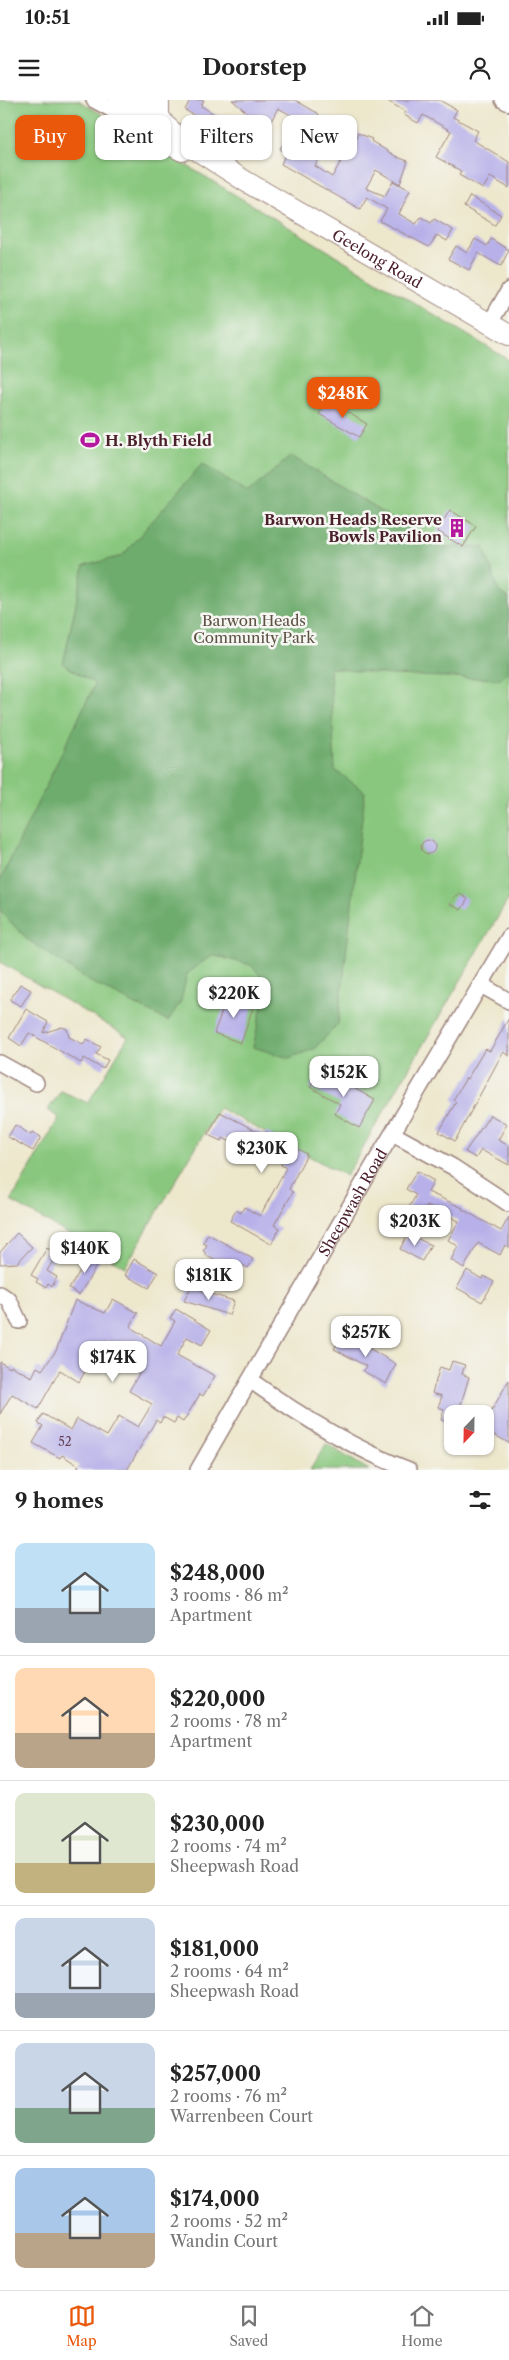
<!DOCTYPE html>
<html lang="en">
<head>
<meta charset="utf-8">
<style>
	:root { --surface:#fff; --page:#f6f6f6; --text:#222; --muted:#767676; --line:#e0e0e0; --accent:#ea580c }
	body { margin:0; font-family:"Libre Caslon Text",serif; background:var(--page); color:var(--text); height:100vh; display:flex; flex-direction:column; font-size:19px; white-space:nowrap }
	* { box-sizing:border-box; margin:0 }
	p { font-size:16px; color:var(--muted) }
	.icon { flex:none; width:28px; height:28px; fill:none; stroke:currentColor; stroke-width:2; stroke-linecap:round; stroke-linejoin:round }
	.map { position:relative; height:1370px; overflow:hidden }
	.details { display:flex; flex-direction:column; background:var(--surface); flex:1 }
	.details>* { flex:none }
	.top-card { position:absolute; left:15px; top:15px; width:480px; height:45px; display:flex; gap:10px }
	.needle { width:32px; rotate:202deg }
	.buttons { position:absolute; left:444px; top:1305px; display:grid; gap:10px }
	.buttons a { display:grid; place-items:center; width:50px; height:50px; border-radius:10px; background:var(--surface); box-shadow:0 1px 4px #0004; font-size:25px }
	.price { position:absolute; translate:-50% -42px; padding:0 11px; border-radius:10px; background:#fff; color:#222; font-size:16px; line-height:32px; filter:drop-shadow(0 1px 2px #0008) }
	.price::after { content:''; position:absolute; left:50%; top:30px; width:15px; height:11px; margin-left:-8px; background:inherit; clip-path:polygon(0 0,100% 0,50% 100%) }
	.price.current { background:var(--accent); color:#fff }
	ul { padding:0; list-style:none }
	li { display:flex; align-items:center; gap:15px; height:125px; padding:0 15px }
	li+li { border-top:1px solid var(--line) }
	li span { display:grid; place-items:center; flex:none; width:140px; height:100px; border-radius:10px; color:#555 }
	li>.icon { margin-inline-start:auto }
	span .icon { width:60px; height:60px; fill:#fffc; stroke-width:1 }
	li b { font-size:21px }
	h2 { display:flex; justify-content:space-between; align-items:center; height:60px; padding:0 15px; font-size:21px }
	.tag { padding:0 18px; border-radius:10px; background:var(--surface); box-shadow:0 1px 4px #0004; font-size:18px; line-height:45px }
	.tag.current { background:var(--accent); color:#fff }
	.status { display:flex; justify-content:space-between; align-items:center; height:35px; padding:0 25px; background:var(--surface); direction:ltr }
	.status svg { height:14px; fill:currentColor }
	header { display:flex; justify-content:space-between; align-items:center; height:65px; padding:0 15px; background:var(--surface); font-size:22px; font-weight:800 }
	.tabs { display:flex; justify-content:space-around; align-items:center; height:70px; border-top:1px solid var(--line); background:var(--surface); font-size:14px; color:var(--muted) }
	.tabs a { display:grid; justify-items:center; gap:2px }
	.tabs .current { color:var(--accent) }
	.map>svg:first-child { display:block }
	.green { fill:#89c77e; stroke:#6a7354 }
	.forest { fill:#6eac6d; stroke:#5c664c }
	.building { fill:#b8b1e9; fill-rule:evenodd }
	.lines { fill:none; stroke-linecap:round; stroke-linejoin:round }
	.minor-casing { stroke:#9c837c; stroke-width:18 }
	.tertiary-casing { stroke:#9c837c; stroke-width:22 }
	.minor { stroke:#fff; stroke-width:15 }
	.tertiary { stroke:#fff; stroke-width:20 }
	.labels { text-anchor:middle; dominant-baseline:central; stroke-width:5; stroke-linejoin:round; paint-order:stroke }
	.number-label { font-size:12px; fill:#66445a }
	.street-label { font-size:15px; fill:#4a1f2b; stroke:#f6f6f2 }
	.poi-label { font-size:15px; font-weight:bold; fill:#4a1f2b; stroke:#f6f6f2; text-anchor:start }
	.park-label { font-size:15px; fill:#5d5144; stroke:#f6f6f2 }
</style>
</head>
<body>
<div class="status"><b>10:51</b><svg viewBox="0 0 49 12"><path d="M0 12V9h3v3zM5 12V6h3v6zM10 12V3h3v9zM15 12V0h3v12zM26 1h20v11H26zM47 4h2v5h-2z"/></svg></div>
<header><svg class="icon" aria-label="menu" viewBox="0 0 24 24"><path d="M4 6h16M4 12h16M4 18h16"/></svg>Doorstep<svg class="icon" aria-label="person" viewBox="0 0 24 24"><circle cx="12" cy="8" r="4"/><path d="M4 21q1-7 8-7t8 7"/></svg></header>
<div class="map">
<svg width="509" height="1370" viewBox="0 0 509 1370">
	<rect width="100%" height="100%" fill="#f6f6f2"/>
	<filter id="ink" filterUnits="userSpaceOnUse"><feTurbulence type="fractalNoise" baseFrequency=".02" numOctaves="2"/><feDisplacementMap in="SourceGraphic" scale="10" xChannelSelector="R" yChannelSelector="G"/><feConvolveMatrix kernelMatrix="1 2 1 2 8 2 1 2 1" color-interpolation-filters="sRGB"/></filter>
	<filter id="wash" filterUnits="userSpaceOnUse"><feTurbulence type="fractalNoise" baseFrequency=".0096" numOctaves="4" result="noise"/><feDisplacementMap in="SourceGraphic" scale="20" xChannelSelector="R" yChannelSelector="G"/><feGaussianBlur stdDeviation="1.12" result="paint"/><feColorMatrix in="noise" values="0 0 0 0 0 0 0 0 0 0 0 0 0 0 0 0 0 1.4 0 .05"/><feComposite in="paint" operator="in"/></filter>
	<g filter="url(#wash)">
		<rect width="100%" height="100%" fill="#ede7cc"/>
		<g class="green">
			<polygon points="0,0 78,0 509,260 509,798 346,1076 219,1008 125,1167 11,1101 59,1018 48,1010 61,991 88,1003 128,937 0,862"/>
			<polygon points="326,1344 369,1370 310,1370"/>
		</g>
		<polygon class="forest" points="291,356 439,447 484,447 499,492 509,498 509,572 499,579 393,575 330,568 335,670 365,692 338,924 314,949 289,958 253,947 267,883 251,865 212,855 187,874 181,901 168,921 87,880 27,839 0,811 0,781 95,584 63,564 84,466 122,456 202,364 248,393"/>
		<g id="blocks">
			<g class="building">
				<polygon points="190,0 204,0 201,6 221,18 216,28 185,10"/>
				<path d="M232 0H295L319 14 317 18 328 25 326 28 354 43 358 33 372 39 371 41 397 57 408 61 400 84 376 70 366 88 385 96 393 81 410 90 399 114 416 124 421 117 431 123 434 119 453 130 447 141 437 135 429 147 380 121 387 109 367 97 360 109 281 64 286 53 280 49 287 37 290 38 300 20 278 8 257 48 243 40 255 19ZM327 46 344 56 332 77 315 66Z"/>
				<polygon points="386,0 439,0 457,10 453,17 478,31 473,40 509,62 509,88 490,77 483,89 459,75 461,71 436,57 451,31 423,15 418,23 404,15 406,12"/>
				<polygon points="470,96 501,115 495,125 464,107"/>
				<polygon points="475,139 487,146 491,139 509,150 501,166 478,153 469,170 448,159 456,146 467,153"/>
				<polygon points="327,300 367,324 359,337 319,314"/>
				<polygon points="450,410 476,426 463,447 437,431"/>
				<circle cx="428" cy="747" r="7"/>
				<polygon points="460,794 468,799 461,810 450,804 456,795 458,796"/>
				<polygon points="20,884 31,890 21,906 10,900"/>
				<polygon points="238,894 249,897 246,906 253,908 241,943 214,933 227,898 236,901"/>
				<polygon points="26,909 48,922 43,933 62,927 67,929 69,937 83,944 87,939 101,947 96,954 108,960 103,969 84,958 81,963 29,933 21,946 9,938"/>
				<polygon points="509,918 509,956 503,952 455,1041 439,1032 456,1002 453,1000 466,978 467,979 485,949 490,951"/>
				<polygon points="320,969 375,1000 359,1028 335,1014 340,1004 310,987"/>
				<polygon points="220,1012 264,1035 266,1032 307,1054 289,1089 293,1092 274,1125 280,1128 271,1144 230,1121 236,1110 241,1113 244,1107 260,1116 286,1068 281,1065 282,1063 240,1042 239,1046 223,1038 221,1041 208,1035"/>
				<polygon points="490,1015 507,1024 498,1040 509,1046 509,1065 481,1050 476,1058 465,1052"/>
				<polygon points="15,1025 31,1035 32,1032 41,1037 33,1051 8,1037"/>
				<polygon points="417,1071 434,1081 428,1092 463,1108 462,1109 501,1131 509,1117 509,1148 505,1145 500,1155 478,1143 464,1168 451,1160 458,1146 448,1140 459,1121 427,1106 415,1127 402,1120 416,1095 406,1089"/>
				<polygon points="17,1133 32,1147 17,1163 0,1164 0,1152"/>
				<polygon points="208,1134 253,1159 248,1168 236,1162 230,1173 220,1167 221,1164 205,1155 206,1153 203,1151 207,1145 203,1143"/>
				<polygon points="408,1134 431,1145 422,1161 400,1149"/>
				<polygon points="47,1148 57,1154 47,1171 57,1177 52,1187 48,1184 46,1188 36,1182 38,1179 31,1175"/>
				<polygon points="90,1154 100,1160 79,1195 69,1189"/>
				<polygon points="134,1159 158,1173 149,1188 125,1175"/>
				<polygon points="467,1170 482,1179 484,1176 494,1182 482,1202 457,1188"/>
				<polygon points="192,1185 204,1192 234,1201 229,1215 184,1201"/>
				<polygon points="113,1199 138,1213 130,1227 161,1246 175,1221 170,1218 176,1209 211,1230 202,1245 187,1237 177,1255 215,1276 203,1296 200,1294 183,1322 177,1318 174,1323 163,1317 160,1323 156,1320 127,1370 77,1370 79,1366 62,1355 60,1358 33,1343 43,1326 38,1323 43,1314 71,1330 77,1319 107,1336 119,1316 138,1327 152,1304 129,1291 144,1265 106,1240 103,1245 101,1244 79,1282 60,1270 38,1309 12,1294 0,1314 0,1262 10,1268 11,1266 32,1277 37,1267 42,1270 56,1251 75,1200 105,1213"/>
				<polygon points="343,1233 396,1264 386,1284 363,1271 366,1266 334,1249"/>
				<polygon points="452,1261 465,1265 462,1274 469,1277 458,1314 452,1314 452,1324 441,1320 444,1309 438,1307 442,1296 432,1293 440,1267 449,1270"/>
				<polygon points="509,1280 509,1343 485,1330 485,1322"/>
			</g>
		</g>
	</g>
	<g filter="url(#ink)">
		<use href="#blocks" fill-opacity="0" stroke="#9c837c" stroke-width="1"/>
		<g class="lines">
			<g class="minor-casing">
				<g id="minor">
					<polyline points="94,0 129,19 144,21"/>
					<polyline points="117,0 143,9"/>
					<polyline points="503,0 509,3"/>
					<polyline points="490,223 509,190"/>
					<polyline points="481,885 509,901"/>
					<polyline points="0,963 36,983"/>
					<polyline points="393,1034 453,1067 509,1104"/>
					<polyline points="0,1194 9,1200 19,1221"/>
					<path d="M250 1280C300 1316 352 1348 409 1370"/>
					<path id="s1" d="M198 1370 373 1066 509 837"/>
				</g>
			</g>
			<g class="tertiary-casing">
				<g id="tertiary">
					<path d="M143 0C141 32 157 38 182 51"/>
					<path id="s2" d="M159 0V16L165 25 184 42 245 81 509 235"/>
				</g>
			</g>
			<use href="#minor" class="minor"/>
			<use href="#tertiary" class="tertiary"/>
		</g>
	</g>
	<defs>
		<g id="stadium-bare" transform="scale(1.5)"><path d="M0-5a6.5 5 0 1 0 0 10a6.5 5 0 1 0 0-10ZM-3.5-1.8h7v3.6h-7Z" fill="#b5179e" stroke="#f6f6f2" stroke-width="2.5" paint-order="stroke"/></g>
		<g id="building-bare" transform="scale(1.5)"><path d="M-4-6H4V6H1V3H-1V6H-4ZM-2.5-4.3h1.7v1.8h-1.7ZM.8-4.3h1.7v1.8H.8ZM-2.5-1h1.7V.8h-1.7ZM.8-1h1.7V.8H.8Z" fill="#b5179e" stroke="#f6f6f2" stroke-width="2.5" paint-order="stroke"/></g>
	</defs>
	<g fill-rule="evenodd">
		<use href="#stadium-bare" x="90" y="340"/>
		<use href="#building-bare" x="457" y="428"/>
	</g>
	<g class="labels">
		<g class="number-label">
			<text x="65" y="1341">52</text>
		</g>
		<g class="street-label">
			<text stroke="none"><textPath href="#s2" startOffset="278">Geelong Road</textPath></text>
			<text stroke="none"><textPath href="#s1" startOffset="309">Sheepwash Road</textPath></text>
		</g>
		<g class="poi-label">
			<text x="105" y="340">H. Blyth Field</text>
			<text x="442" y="419" text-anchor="end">Barwon Heads Reserve<tspan x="442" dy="17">Bowls Pavilion</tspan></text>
		</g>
		<g class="park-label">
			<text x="254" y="520">Barwon Heads<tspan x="254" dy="17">Community Park</tspan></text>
		</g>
	</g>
</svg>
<div class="buttons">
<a><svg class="needle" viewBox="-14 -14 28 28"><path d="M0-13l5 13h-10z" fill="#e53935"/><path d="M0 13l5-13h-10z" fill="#767676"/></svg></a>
</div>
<b class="price current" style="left:343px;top:319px">$248K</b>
<b class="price" style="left:234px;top:919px">$220K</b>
<b class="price" style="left:344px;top:998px">$152K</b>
<b class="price" style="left:262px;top:1074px">$230K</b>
<b class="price" style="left:415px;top:1147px">$203K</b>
<b class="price" style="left:85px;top:1174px">$140K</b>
<b class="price" style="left:209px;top:1201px">$181K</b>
<b class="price" style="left:366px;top:1258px">$257K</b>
<b class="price" style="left:113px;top:1283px">$174K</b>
<div class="top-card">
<a class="tag current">Buy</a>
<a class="tag">Rent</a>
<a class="tag">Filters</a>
<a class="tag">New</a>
</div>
</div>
<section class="details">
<h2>9 homes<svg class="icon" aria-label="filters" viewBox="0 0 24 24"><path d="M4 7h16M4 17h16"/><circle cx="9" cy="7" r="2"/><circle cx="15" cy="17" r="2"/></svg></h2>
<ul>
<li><span style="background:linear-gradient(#bfe0f5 65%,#9aa5b1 0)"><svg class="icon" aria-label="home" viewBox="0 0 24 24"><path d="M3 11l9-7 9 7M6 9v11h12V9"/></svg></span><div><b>$248,000</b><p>3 rooms · 86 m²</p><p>Apartment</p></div></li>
<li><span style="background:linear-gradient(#ffd9b3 65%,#b9a48a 0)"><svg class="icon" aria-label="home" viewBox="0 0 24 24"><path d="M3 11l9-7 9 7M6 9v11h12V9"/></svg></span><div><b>$220,000</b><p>2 rooms · 78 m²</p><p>Apartment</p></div></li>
<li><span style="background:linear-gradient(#dfe7d0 70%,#c2b280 0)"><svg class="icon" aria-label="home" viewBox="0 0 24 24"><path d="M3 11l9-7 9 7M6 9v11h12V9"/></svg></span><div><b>$230,000</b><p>2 rooms · 74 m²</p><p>Sheepwash Road</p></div></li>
<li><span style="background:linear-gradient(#c9d6e8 75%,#9aa5b1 0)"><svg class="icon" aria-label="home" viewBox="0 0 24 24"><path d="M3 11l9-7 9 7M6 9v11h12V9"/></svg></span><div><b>$181,000</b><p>2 rooms · 64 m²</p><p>Sheepwash Road</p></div></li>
<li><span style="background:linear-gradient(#c9d6e8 65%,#7fa58c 0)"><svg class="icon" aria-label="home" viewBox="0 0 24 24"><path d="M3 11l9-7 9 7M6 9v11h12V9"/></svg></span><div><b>$257,000</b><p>2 rooms · 76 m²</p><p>Warrenbeen Court</p></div></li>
<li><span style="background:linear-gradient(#a9c7e8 65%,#b9a48a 0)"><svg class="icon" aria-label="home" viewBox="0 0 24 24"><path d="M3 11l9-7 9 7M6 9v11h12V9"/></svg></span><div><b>$174,000</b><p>2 rooms · 52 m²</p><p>Wandin Court</p></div></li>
</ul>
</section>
<nav class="tabs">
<a class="current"><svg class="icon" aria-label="map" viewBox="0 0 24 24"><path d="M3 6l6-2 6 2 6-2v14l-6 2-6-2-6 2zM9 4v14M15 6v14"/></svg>Map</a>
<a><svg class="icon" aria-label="saved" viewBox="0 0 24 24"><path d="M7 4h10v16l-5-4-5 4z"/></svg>Saved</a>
<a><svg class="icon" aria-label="home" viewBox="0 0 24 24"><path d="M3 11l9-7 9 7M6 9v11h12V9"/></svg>Home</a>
</nav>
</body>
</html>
